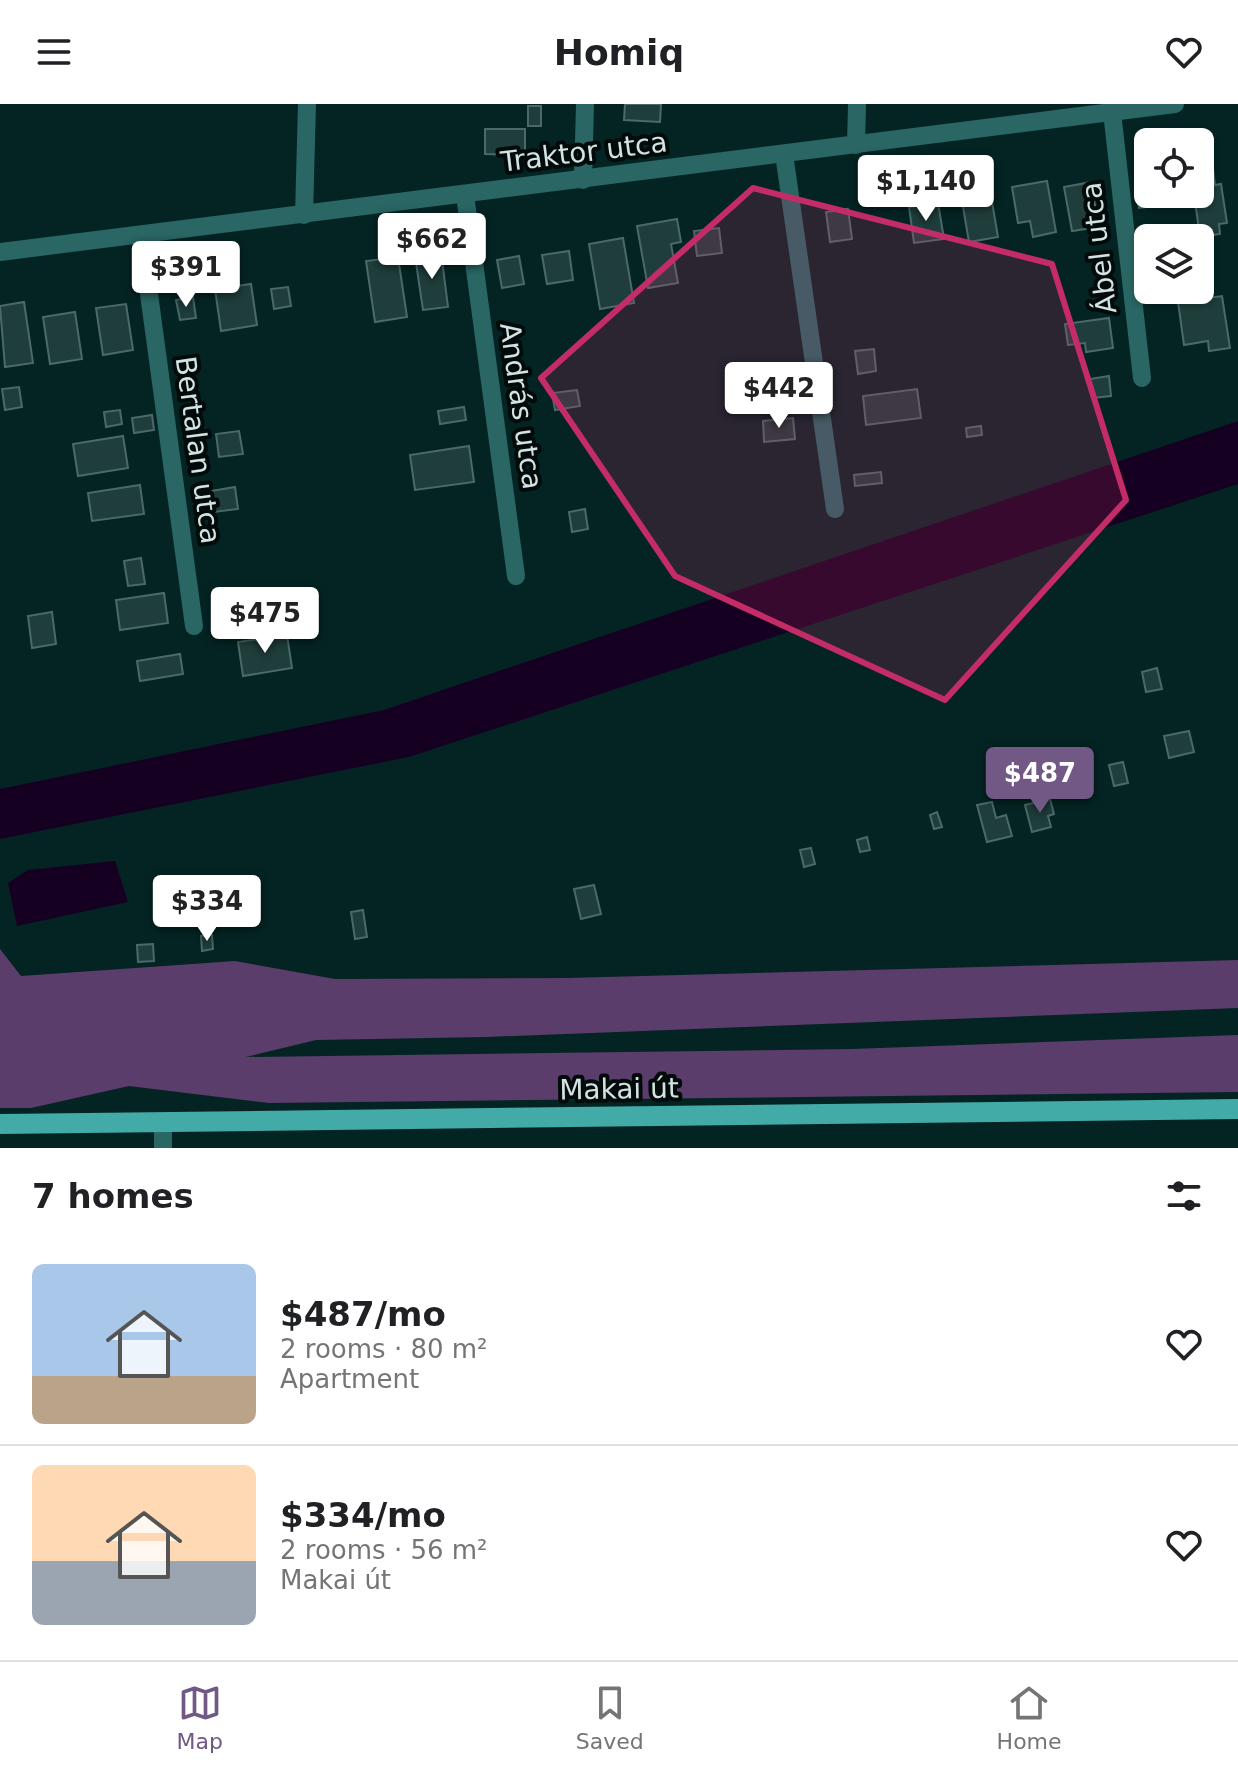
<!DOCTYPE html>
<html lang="en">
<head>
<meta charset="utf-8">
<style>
	:root { --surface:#fff; --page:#f6f6f6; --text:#202124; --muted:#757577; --line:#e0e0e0; --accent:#725884 }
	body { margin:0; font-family:"DejaVu Sans",sans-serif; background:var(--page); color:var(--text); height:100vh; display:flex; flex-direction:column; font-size:30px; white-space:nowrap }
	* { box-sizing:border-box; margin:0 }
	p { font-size:26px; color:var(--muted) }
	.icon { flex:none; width:44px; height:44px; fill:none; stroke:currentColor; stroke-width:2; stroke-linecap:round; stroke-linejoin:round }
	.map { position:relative; height:1044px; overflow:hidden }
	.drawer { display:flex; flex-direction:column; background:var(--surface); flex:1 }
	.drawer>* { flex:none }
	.controls { position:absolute; left:1134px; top:24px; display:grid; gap:16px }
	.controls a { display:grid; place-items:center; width:80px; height:80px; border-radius:12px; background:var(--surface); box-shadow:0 2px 6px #0004; font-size:40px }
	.price { position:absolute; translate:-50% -68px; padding:0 18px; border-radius:8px; background:#fff; color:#222; font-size:26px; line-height:52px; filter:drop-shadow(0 2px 4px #0008) }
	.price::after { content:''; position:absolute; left:50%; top:48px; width:24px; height:18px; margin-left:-12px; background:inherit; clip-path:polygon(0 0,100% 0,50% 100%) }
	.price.on { background:var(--accent); color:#fff }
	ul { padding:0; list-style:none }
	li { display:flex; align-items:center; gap:24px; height:200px; padding:0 32px }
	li+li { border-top:2px solid var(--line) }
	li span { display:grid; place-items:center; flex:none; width:224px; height:160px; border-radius:12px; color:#555 }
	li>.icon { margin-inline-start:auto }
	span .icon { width:96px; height:96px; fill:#fffc; stroke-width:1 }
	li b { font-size:34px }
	h2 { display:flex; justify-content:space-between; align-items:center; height:96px; padding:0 32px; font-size:34px }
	header { display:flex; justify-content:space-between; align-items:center; height:104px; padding:0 32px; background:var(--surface); font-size:36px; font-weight:700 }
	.menu { display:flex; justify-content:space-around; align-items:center; height:112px; border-top:2px solid var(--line); background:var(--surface); font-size:22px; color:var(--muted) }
	.menu a { display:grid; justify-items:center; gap:4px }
	.menu .on { color:var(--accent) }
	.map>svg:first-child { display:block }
	.forest { fill:#5a3d6a }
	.water { fill:#150021 }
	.building { fill:#1e3d3b; stroke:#4a6968; stroke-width:2 }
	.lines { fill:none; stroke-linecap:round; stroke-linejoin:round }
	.minor { stroke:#296664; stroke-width:18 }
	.primary { stroke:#42aaa7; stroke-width:20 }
	.marked { fill:#c42c68; fill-opacity:0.2; stroke:#c42c68; stroke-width:6; stroke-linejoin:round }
	.labels { text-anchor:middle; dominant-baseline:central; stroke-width:8; stroke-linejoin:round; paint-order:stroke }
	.street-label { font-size:28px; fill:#d2e3e2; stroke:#020a0a }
</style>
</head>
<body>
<header><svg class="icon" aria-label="menu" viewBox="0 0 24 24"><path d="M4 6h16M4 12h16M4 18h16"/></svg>Homiq<svg class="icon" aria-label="heart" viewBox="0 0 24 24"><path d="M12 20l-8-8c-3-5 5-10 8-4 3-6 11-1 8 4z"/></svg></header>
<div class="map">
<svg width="1238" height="1044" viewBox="0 0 1238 1044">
	<rect width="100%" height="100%" fill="#042423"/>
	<polygon class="forest" points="0,845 21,872 235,857 335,875 568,874 1238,856 1238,904 486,933 316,936 246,953 852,945 1238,931 1238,988 269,999 129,982 31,1004 0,1004"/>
	<g class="water">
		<polygon points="1238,317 1238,380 409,653 0,735 0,685 384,606"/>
		<polygon points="115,757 128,798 17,822 8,779 28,766"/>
	</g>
	<g class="building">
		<polygon points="625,0 661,0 660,18 624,16"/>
		<rect x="528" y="2" width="13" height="20"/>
		<polygon points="485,25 525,25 525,51 485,50"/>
		<polygon points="1213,65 1215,81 1221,80 1227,119 1219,120 1220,130 1200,133 1194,90 1200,90 1200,67"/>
		<polygon points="1148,70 1148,90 1162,90 1163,101 1139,104 1135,72"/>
		<polygon points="1047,77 1056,128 1033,133 1030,117 1018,119 1012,83"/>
		<polygon points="1091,78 1099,123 1072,127 1064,83"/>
		<polygon points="991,92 998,133 969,138 962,97"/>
		<polygon points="938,99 944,135 914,139 909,103"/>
		<polygon points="848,105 852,135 830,138 826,108"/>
		<polygon points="677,115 681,138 671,140 678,179 648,184 637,122"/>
		<polygon points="719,124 722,149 697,152 694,127"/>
		<polygon points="623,134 634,199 600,205 589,140"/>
		<polygon points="569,147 573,176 547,180 542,151"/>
		<polygon points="441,148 448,203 423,206 415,152"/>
		<polygon points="519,152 524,180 502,184 497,156"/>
		<polygon points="398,153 407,213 375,218 366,157"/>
		<polygon points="251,180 257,221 221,227 215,185"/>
		<polygon points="288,183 291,202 274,205 271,185"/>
		<polygon points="1222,192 1230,244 1209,247 1208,237 1184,241 1178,198"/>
		<polygon points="193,193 196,214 180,216 176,196"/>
		<polygon points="24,198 33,259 5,263 0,202"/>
		<polygon points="126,200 133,246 103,251 96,204"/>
		<polygon points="75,208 82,255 50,260 43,213"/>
		<polygon points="1109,214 1113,244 1086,248 1085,239 1068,241 1065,220"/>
		<polygon points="874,245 876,267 858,270 855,247"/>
		<polygon points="786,262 788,280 760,283 759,265"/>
		<polygon points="1109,272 1111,292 1092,294 1090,275"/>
		<polygon points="19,283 22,303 5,306 2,285"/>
		<polygon points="917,285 921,314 866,321 863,292"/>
		<polygon points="577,286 580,302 555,306 552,289"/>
		<polygon points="464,303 466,316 440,320 438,307"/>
		<polygon points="120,306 122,320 106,323 104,308"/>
		<polygon points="152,311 154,326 134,329 132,314"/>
		<polygon points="793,314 795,335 764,338 763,317"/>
		<polygon points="981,322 982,331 967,333 966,324"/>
		<polygon points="239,327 243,350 219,353 216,330"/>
		<polygon points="123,332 128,364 78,372 73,340"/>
		<polygon points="469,342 474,378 415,386 410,351"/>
		<polygon points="881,368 882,379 855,382 854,371"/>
		<polygon points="140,381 144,410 92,417 88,389"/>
		<polygon points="235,383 238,405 214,408 211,387"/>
		<polygon points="585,405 588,425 572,428 569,408"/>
		<polygon points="141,454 145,480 128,482 124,457"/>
		<polygon points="247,484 250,504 231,507 228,486"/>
		<polygon points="164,489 168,519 120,526 116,496"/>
		<polygon points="52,508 56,540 32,544 28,512"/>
		<polygon points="287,531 292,564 243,572 238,538"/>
		<polygon points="180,550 183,570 140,577 137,557"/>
		<polygon points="1157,564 1162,585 1146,588 1142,568"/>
		<polygon points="1189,627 1194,648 1169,654 1164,632"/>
		<polygon points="1123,658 1128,679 1114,682 1109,661"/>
		<polygon points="1088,662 1092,684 1074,687 1069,666"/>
		<polygon points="1050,695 1054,710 1048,712 1051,723 1032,728 1025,701"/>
		<polygon points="992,698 996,714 1006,711 1012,732 987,738 977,701"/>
		<polygon points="937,708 942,723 934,725 930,711"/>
		<polygon points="867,733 870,746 860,748 857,736"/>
		<polygon points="811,744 815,760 804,763 800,746"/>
		<polygon points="594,781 601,810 581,815 574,785"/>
		<polygon points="363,806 367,833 355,835 351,808"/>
		<polygon points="212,831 213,845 202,847 201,832"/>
		<polygon points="153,840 154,857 138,858 137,841"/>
	</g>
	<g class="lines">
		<g class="minor">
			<polyline points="1112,8 1142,274"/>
			<polyline points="856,41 857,0"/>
			<polyline points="784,50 835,405"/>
			<polyline points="583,76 585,0"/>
			<polyline points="465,91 516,472"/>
			<polyline points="304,111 307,0"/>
			<polyline points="141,131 194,522"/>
			<polyline points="0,148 1175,0"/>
			<polyline points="163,1018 163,1044"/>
		</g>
		<polyline class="primary" points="0,1020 1238,1005"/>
	</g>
	<path class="marked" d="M753 84 1052 160 1126 396 945 596 675 472 541 274Z"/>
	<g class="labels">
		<g class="street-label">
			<text transform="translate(584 48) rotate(-7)">Traktor utca</text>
			<text transform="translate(1099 144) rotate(-97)">Ábel utca</text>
			<text transform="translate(521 302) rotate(82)">András utca</text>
			<text transform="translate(198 346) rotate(82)">Bertalan utca</text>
			<text transform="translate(619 985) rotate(-1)">Makai út</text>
		</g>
	</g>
</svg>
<div class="controls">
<a><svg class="icon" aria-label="locate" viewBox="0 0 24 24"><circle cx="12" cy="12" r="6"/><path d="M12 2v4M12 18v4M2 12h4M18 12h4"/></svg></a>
<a><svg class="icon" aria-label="layers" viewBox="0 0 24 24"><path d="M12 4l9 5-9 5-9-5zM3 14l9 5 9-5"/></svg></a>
</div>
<b class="price" style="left:926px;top:119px">$1,140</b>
<b class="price" style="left:432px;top:177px">$662</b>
<b class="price" style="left:186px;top:205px">$391</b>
<b class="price" style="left:779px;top:326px">$442</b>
<b class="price" style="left:265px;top:551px">$475</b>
<b class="price on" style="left:1040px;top:711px">$487</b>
<b class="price" style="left:207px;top:839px">$334</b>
</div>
<section class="drawer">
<h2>7 homes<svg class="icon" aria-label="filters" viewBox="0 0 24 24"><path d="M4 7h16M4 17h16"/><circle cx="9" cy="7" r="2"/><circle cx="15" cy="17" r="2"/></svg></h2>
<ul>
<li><span style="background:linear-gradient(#a9c7e8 70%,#b9a48a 0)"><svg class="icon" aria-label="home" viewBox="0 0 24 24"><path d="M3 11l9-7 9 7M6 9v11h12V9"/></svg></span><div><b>$487/mo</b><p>2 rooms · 80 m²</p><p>Apartment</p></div><svg class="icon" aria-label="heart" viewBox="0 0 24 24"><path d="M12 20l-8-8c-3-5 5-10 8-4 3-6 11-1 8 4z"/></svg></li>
<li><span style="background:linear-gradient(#ffd9b3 60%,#9aa5b1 0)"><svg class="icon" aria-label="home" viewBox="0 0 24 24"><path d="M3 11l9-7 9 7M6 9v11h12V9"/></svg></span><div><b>$334/mo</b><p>2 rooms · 56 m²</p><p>Makai út</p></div><svg class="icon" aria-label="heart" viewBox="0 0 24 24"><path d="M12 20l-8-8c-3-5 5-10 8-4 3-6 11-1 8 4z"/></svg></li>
</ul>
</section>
<nav class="menu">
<a class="on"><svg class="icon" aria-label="map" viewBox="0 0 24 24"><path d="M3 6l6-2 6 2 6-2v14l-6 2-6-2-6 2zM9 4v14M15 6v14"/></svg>Map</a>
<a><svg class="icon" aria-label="saved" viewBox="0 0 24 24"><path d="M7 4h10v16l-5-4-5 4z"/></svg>Saved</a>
<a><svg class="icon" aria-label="home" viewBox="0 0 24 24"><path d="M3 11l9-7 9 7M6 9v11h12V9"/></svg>Home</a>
</nav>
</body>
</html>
